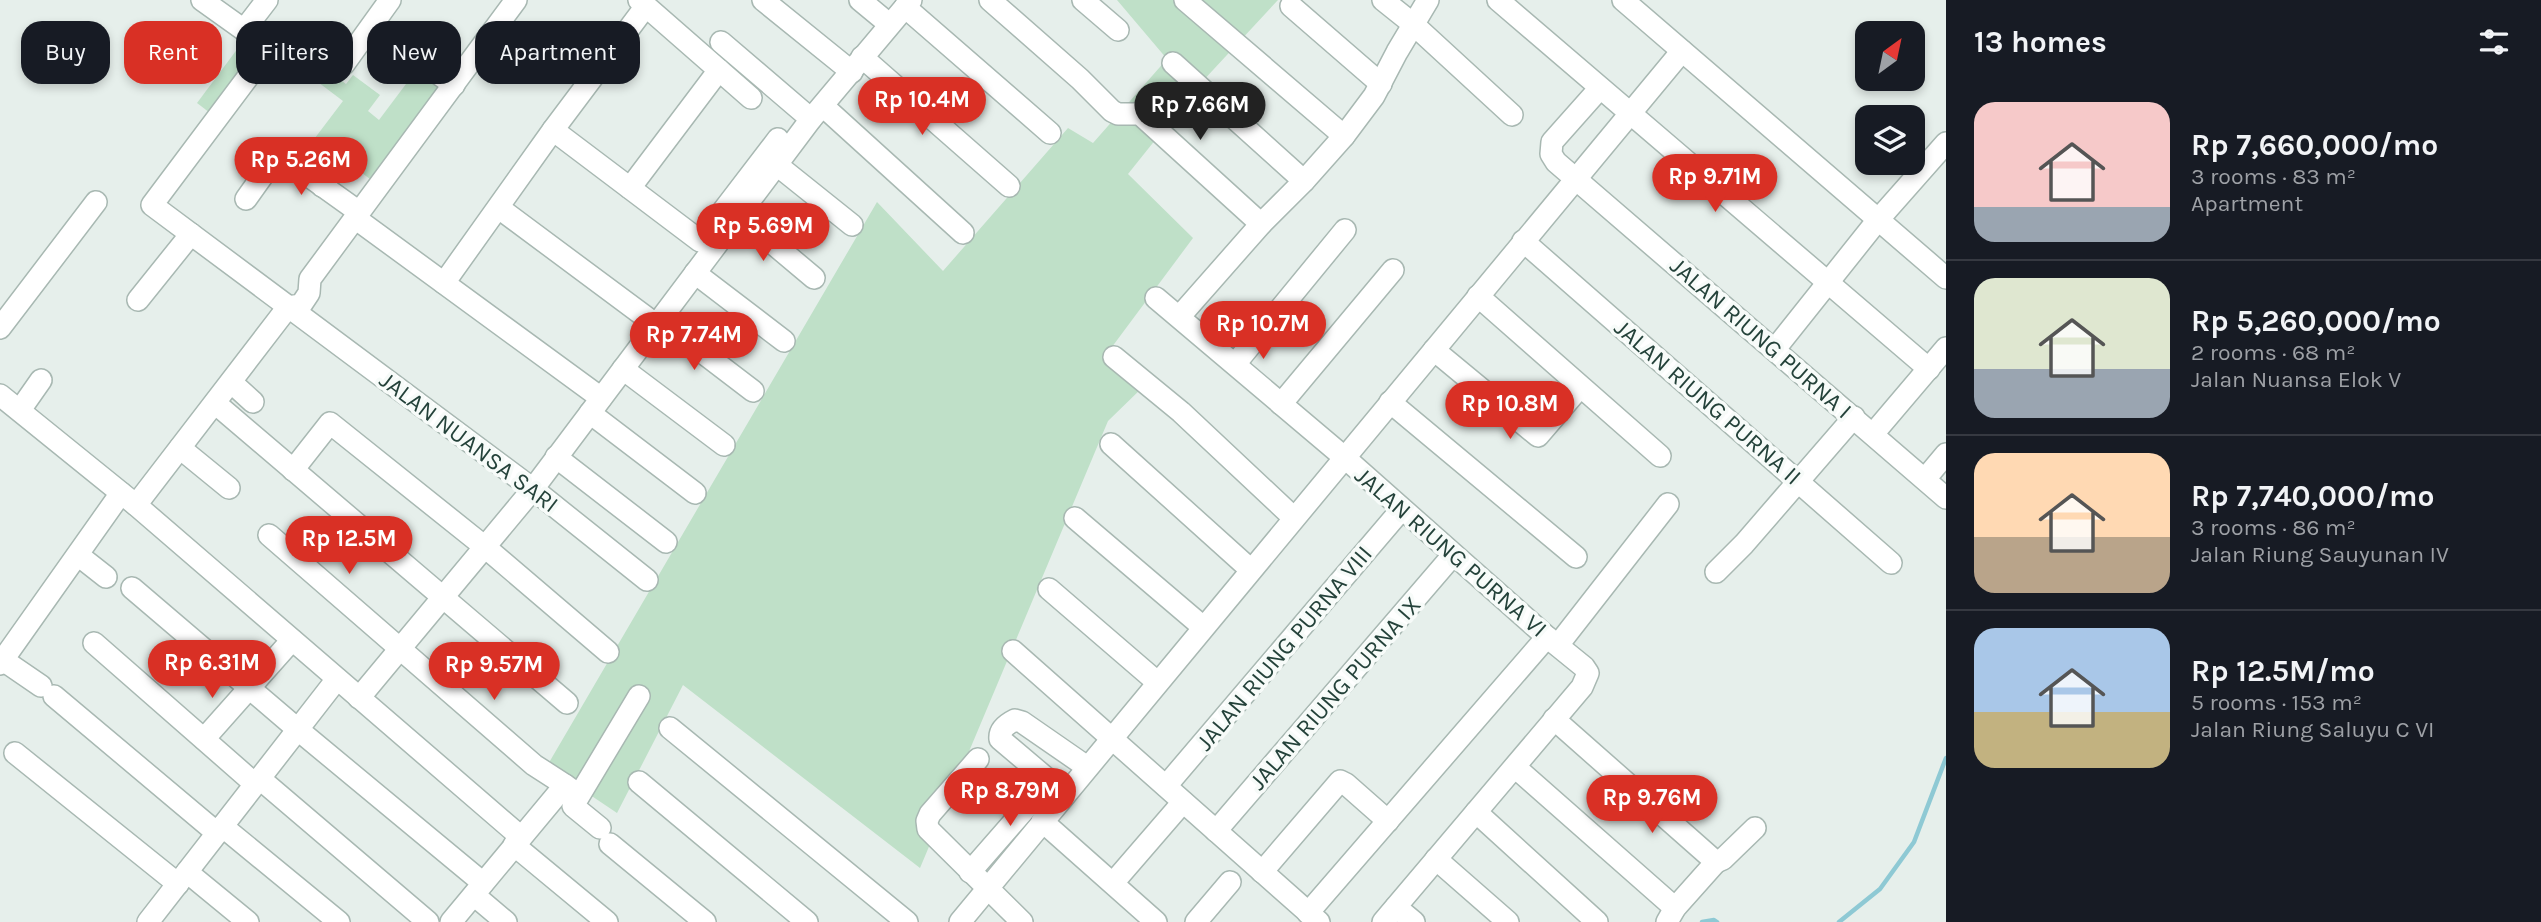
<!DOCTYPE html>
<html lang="en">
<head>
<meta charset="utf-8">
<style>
	:root { --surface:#171b24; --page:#242831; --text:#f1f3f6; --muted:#9ea1a6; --line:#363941; --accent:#d93025 }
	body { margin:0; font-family:Karla,sans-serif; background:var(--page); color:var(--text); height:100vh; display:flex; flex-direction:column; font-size:26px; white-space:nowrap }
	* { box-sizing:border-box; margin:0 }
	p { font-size:23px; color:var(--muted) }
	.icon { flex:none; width:38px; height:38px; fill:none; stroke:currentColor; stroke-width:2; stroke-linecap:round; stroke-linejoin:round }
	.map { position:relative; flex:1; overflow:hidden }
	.drawer { display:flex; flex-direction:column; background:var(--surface); width:595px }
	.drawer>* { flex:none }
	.hud { position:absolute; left:21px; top:21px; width:665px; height:63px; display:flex; gap:14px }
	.needle { width:46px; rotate:33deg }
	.buttons { position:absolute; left:1855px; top:21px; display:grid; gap:14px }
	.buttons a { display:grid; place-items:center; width:70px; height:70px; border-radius:14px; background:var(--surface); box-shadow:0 4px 10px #0003; font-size:35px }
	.price { position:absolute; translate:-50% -60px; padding:0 16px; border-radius:24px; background:var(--accent); color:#fff; font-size:23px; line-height:46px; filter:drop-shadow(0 2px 4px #0008) }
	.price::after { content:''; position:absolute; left:50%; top:42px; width:21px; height:16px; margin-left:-10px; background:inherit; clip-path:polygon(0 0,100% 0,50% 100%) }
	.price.active { background:#222; color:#fff }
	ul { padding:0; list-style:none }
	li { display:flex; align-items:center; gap:21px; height:175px; padding:0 28px }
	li+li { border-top:2px solid var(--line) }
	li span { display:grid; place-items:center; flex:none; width:196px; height:140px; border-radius:21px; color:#555 }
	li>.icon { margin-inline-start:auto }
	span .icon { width:84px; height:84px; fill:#fffc; stroke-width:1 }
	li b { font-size:30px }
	h2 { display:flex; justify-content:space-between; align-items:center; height:84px; padding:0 28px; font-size:30px }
	.pill { padding:0 24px; border-radius:21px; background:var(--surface); box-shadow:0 4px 10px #0003; font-size:24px; line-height:63px }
	.pill.active { background:var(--accent); color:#fff }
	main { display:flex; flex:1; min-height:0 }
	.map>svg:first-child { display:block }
	.green { fill:#bfe0c8 }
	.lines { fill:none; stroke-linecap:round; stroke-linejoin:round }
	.stream { stroke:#8ec9d4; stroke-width:4.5 }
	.minor-casing { stroke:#a8b8b2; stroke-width:24 }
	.minor { stroke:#fff; stroke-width:21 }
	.labels { text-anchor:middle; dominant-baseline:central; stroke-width:7; stroke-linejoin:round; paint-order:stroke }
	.street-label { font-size:24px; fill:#24423a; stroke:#f7fbf9 }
</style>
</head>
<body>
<main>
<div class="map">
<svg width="1946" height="922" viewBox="0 0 1946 922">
	<rect width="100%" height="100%" fill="#e6efeb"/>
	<g class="green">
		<polygon points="1117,0 1278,0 1200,84 1128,174 1193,238 1106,355 1144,386 1108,421 920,868 683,685 617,813 547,766 877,202 943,271 1068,128 1093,143 1167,59"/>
		<polygon points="247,36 264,48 214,116 197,103"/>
		<polygon points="299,49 346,84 353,75 380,95 368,111 379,120 418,68 445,88 374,182 338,155 322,176 299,159 343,101 290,61"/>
	</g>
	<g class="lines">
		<g class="stream">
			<polyline points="1702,922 1714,920 1717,922"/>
			<polyline points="1839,922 1880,889 1914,842 1946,758"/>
		</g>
		<g class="minor-casing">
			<g id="minor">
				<polyline points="202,0 244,30"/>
				<polyline points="267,0 244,30 269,49 152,205 533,489 647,580"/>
				<polyline points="639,0 751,98"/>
				<polyline points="763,0 852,72"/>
				<polyline points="860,0 889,24"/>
				<polyline points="990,0 1080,79 1112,111 1118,114 1140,114 1261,224"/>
				<polyline points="1083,0 1118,30"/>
				<polyline points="1185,0 1344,136"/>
				<polyline points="1383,0 1413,24 1512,115"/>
				<polyline points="1498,0 1929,369"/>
				<polyline points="1623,0 1946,278"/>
				<polyline points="1291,6 1381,84"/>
				<polyline points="905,7 1050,133"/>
				<polyline points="372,26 454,85"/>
				<polyline points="721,42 811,119"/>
				<polyline points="862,57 1009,186"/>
				<polyline points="1173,63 1304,181"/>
				<polyline points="344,64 390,0"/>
				<polyline points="1600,88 1552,142 1551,154 1556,162 1946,498"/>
				<polyline points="823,106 963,233"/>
				<polyline points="553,130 700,241 778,139"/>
				<polyline points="777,165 852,225"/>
				<polyline points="322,186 336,167"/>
				<polyline points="630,188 719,70"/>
				<polyline points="246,199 278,154 359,212"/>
				<polyline points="499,208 651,321 660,320 753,391"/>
				<polyline points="739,215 814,278"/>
				<polyline points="355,218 601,398"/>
				<polyline points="1523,241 1891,563"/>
				<polyline points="695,273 784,341"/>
				<polyline points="444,283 553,130 646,6"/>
				<polyline points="1478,296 1660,456"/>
				<polyline points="1156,298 1344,457 1547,637 1584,667 1588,673 1582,687 1383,922"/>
				<polyline points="138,300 191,234"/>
				<polyline points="288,307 301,305 309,293 310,279 516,0"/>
				<polyline points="1180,316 1261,224 1304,181 1344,136 1374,96 1397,52 1428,0"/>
				<polyline points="0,328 96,202"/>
				<polyline points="1775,349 1877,221 1946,143"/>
				<polyline points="1434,350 1538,436 1580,387"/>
				<polyline points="1114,357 1181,412 1294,518"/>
				<polyline points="1235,364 1345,230"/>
				<polyline points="623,369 724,445"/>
				<polyline points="231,382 253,402"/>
				<polyline points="0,395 136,505 521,837"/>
				<polyline points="1390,402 1576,557"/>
				<polyline points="215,403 567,703"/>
				<polyline points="1281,404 1393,270"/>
				<polyline points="20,410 41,380"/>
				<polyline points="590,413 695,493"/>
				<polyline points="1873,434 1946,348"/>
				<polyline points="1111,444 1251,570"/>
				<polyline points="180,448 229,488"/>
				<polyline points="556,457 666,542"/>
				<polyline points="293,470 330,423 485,547 608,652"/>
				<polyline points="1925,479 1946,454"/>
				<polyline points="136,505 288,307"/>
				<polyline points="1075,518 1203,627"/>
				<polyline points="269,535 534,765 565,785"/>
				<polyline points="78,555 106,577"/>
				<polyline points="1716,572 1744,544 1854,417"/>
				<polyline points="132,588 302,733 483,883"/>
				<polyline points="1049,589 1157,682"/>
				<polyline points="94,643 255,784"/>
				<polyline points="1558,645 1668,504"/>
				<polyline points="1013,651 1319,922"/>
				<polyline points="3,660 41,686"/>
				<polyline points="0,664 121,493"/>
				<polyline points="54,696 217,833"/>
				<polyline points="359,698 533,489 811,119 911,0"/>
				<polyline points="1554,719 1716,862 1723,859 1755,828"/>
				<polyline points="670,728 907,922"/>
				<polyline points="204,739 292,640"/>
				<polyline points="15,753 178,884"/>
				<polyline points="978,759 930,814 927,821 928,829 1022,922"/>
				<polyline points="1515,767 1675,908"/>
				<polyline points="259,778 428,922"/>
				<polyline points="639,782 807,922"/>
				<polyline points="1166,786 1401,510"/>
				<path d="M1065 794 1000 739C999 730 1007 724 1015 720L1022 722 1087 767"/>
				<polyline points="1476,812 1597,922"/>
				<polyline points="1042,821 1156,922"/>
				<polyline points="222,826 339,922"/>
				<polyline points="600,828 573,806 639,696"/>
				<polyline points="1216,831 1453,555"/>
				<polyline points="610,844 705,922"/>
				<polyline points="514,845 607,922"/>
				<polyline points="1436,859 1508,922"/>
				<polyline points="187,872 248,922"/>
				<polyline points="970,872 1032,801 1039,798 1058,802"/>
				<polyline points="1262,872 1340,781 1346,784 1388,821"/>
				<polyline points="1113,883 1183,802"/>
				<polyline points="474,895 506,922"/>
				<polyline points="1396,907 1414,922"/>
				<polyline points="1308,913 1547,637"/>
				<polyline points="148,922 337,679"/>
				<polyline points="451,922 565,785 579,795"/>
				<polyline points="960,922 1682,51"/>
				<polyline points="1196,922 1230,882"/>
				<polyline points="1667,922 1675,908 1716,862"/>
			</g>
		</g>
		<use href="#minor" class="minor"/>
	</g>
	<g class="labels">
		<g class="street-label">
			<text transform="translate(1761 338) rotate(41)">JALAN RIUNG PURNA I</text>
			<text transform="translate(1708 402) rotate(41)">JALAN RIUNG PURNA II</text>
			<text transform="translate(469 442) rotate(37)">JALAN NUANSA SARI</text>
			<text transform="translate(1451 552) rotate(41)">JALAN RIUNG PURNA VI</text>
			<text transform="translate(1284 648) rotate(-50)">JALAN RIUNG PURNA VIII</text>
			<text transform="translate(1335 693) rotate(-49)">JALAN RIUNG PURNA IX</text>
		</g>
	</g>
</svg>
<div class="buttons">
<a><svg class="needle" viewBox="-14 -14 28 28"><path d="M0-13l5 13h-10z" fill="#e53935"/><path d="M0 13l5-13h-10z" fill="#9ea1a6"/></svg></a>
<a><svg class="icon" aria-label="layers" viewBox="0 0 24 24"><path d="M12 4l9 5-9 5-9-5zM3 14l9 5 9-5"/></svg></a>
</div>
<b class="price" style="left:922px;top:137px">Rp 10.4M</b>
<b class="price active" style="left:1200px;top:142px">Rp 7.66M</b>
<b class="price" style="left:301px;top:197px">Rp 5.26M</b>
<b class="price" style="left:1715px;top:214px">Rp 9.71M</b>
<b class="price" style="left:763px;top:263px">Rp 5.69M</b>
<b class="price" style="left:1263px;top:361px">Rp 10.7M</b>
<b class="price" style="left:694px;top:372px">Rp 7.74M</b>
<b class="price" style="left:1510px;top:441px">Rp 10.8M</b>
<b class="price" style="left:349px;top:576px">Rp 12.5M</b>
<b class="price" style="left:212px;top:700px">Rp 6.31M</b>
<b class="price" style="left:494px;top:702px">Rp 9.57M</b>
<b class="price" style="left:1010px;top:828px">Rp 8.79M</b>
<b class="price" style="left:1652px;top:835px">Rp 9.76M</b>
<div class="hud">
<a class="pill">Buy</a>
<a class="pill active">Rent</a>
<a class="pill">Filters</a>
<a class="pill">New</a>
<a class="pill">Apartment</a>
</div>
</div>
<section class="drawer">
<h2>13 homes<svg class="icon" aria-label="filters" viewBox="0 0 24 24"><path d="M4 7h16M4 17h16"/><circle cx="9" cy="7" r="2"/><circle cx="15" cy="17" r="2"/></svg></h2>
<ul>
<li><span style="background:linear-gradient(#f6c9c9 75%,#9aa5b1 0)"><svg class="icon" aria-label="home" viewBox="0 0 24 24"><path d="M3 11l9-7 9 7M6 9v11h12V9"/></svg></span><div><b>Rp 7,660,000/mo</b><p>3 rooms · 83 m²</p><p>Apartment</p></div></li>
<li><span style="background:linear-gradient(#dfe7d0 65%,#9aa5b1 0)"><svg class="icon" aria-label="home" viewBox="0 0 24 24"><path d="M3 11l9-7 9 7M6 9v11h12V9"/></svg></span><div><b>Rp 5,260,000/mo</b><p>2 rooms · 68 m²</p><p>Jalan Nuansa Elok V</p></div></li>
<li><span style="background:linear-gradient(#ffd9b3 60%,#b9a48a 0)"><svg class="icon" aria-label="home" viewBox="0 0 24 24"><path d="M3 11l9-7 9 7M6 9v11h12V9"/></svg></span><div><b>Rp 7,740,000/mo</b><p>3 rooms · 86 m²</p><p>Jalan Riung Sauyunan IV</p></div></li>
<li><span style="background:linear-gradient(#a9c7e8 60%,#c2b280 0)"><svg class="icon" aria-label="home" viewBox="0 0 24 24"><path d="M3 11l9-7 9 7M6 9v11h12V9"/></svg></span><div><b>Rp 12.5M/mo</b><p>5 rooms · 153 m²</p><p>Jalan Riung Saluyu C VI</p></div></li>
</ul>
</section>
</main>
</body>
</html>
